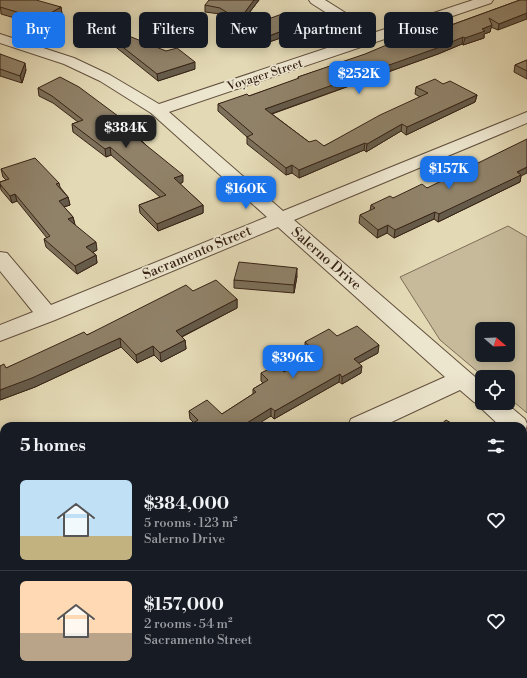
<!DOCTYPE html>
<html lang="en">
<head>
<meta charset="utf-8">
<style>
	:root { --surface:#171b24; --page:#242831; --text:#f1f3f6; --muted:#9ea1a6; --line:#363941; --accent:#1a73e8 }
	body { margin:0; font-family:"Libre Bodoni",serif; background:var(--page); color:var(--text); height:100vh; display:flex; flex-direction:column; font-size:15px; white-space:nowrap }
	* { box-sizing:border-box; margin:0 }
	p { font-size:13px; color:var(--muted) }
	.icon { flex:none; width:22px; height:22px; fill:none; stroke:currentColor; stroke-width:2; stroke-linecap:round; stroke-linejoin:round }
	.map { position:relative; flex:1; overflow:hidden }
	.side { position:absolute; left:0px; top:422px; width:527px; height:256px; display:flex; flex-direction:column; background:var(--surface); border-radius:12px 12px 0 0; box-shadow:0 2px 10px #0003 }
	.side>* { flex:none }
	.top-card { position:absolute; left:12px; top:12px; width:503px; height:36px; display:flex; gap:8px }
	.needle { width:26px; rotate:109deg }
	.fabs { position:absolute; left:475px; top:322px; display:grid; gap:8px }
	.fabs a { display:grid; place-items:center; width:40px; height:40px; border-radius:6px; background:var(--surface); box-shadow:0 2px 10px #0003; font-size:20px }
	.price { position:absolute; translate:-50% -34px; padding:0 9px; border-radius:8px; background:var(--accent); color:#fff; font-size:13px; line-height:26px; filter:drop-shadow(0 1px 2px #0008) }
	.price::after { content:''; position:absolute; left:50%; top:24px; width:12px; height:9px; margin-left:-6px; background:inherit; clip-path:polygon(0 0,100% 0,50% 100%) }
	.price.active { background:#222; color:#fff }
	ul { padding:0; list-style:none }
	li { display:flex; align-items:center; gap:12px; height:100px; padding:0 20px }
	li+li { border-top:1px solid var(--line) }
	li span { display:grid; place-items:center; flex:none; width:112px; height:80px; border-radius:6px; color:#555 }
	li>.icon { margin-inline-start:auto }
	span .icon { width:48px; height:48px; fill:#fffc; stroke-width:1 }
	li b { font-size:17px }
	h2 { display:flex; justify-content:space-between; align-items:center; height:48px; padding:0 20px; font-size:17px }
	.tag { padding:0 14px; border-radius:6px; background:var(--surface); box-shadow:0 2px 10px #0003; font-size:14px; line-height:36px }
	.tag.active { background:var(--accent); color:#fff }
	.map>svg:first-child { display:block }
	.green { fill:#c6ba9a; stroke:#7e6e58; fill-rule:evenodd }
	.lines { fill:none; stroke-linecap:round; stroke-linejoin:round }
	.street-casing { stroke:#62503e; stroke-width:2 }
	.street { fill:#ede6cf; fill-rule:evenodd }
	.wall { fill:#7c705a; stroke:#372316 }
	.shaded-wall { fill:#655b4a; stroke:#372316 }
	.building { fill:#908269; stroke:#372316 }
	.labels { text-anchor:middle; dominant-baseline:central; stroke-width:3.5; stroke-linejoin:round; paint-order:stroke }
	.far-street-label { font-size:12px; fill:#372316; stroke:#ede6cf }
	.street-label { font-size:14px; fill:#372316; stroke:#ede6cf }
</style>
</head>
<body>
<div class="map">
<svg width="527" height="678" viewBox="0 0 527 678">
	<rect width="100%" height="100%" fill="#e3d9b5"/>
	<filter id="stains"><feTurbulence type="fractalNoise" baseFrequency=".005" numOctaves="4"/><feColorMatrix values="0 0 0 0 .2 0 0 0 0 .09 0 0 0 0 .02 0 0 0 .5 -.17"/></filter>
	<radialGradient id="worn" r=".72"><stop offset=".6" stop-color="#630" stop-opacity="0"/><stop offset="1" stop-color="#630" stop-opacity=".3"/></radialGradient>
	<path class="green" d="M508 226 527 237V413L508 397V377H484L440 340 400 277ZM482 329H508V355H482Z"/>
	<g class="lines">
		<g class="street-casing">
			<g id="street">
				<polygon points="309,0 325,0 376,32 473,0 493,0 491,3 169,112 283,211 527,112 527,123 294,220 482,383 482,403 506,403 525,419 527,424 525,433 523,433 523,426 500,426 482,409 479,404 474,402 460,390 383,426 348,426 351,419 445,377 278,227 55,320 0,341 0,325 33,312 0,271 0,252 7,253 51,305 267,217 151,113 100,81 64,64 0,43 0,34 74,58 110,75 159,104 363,36 311,3"/>
				<polygon points="4,597 4,624 0,625 0,598"/>
			</g>
		</g>
		<use href="#street" class="street"/>
	</g>
	<g class="wall">
		<polygon points="0,0 61,7 62,14 42,26 1,14"/>
		<polygon points="259,0 239,26 220,14 205,12 205,5"/>
		<polygon points="520,0 498,30 491,27 490,32 484,34 484,38 463,45 462,44 438,54 272,114 309,142 324,146 420,97 415,94 416,87 443,84 477,95 475,102 406,135 401,131 366,152 364,150 299,178 292,173 286,175 247,144 247,137 218,111 218,104 249,96 298,79 298,77 421,36"/>
		<polygon points="301,24 301,31 266,43 249,33 249,26"/>
		<polygon points="101,30 195,69 158,81 102,36"/>
		<polygon points="0,54 26,70 22,83 0,76"/>
		<polygon points="527,60 527,79 514,72 515,65"/>
		<polygon points="38,88 122,119 123,122 183,182 180,184 203,205 203,213 158,231 140,213 139,205 160,197 111,155 106,157 73,132 72,124 78,122 53,103 39,96"/>
		<polygon points="1,169 59,183 60,187 68,197 70,205 64,207 73,217 75,225 97,250 93,252 96,255 97,263 77,274 46,247 44,239 47,238 17,201 12,203 1,190 0,182 6,180 3,177"/>
		<polygon points="521,176 520,182 438,222 434,219 394,238 387,233 377,238 359,223 360,215 370,211 371,205 427,188"/>
		<polygon points="297,276 294,293 234,288 234,280"/>
		<polygon points="193,291 237,299 237,308 182,337 185,340 186,349 161,362 154,355 137,363 121,347 35,387 0,400 0,366 6,368 87,335"/>
		<polygon points="337,336 378,353 359,363 361,373 342,384 339,382 274,419 271,416 194,423 190,419 189,411 222,414 253,394 253,389 263,383 261,381 261,373 284,372 312,357 305,349 305,342"/>
		<polygon points="523,493 527,497 527,583 523,579"/>
	</g>
	<g class="shaded-wall">
		<polygon points="254,0 259,0 239,26 239,20"/>
		<polygon points="61,7 62,14 42,26 40,19"/>
		<polygon points="527,13 527,19 498,30 499,24"/>
		<polygon points="301,24 301,31 266,43 266,37"/>
		<polygon points="492,25 490,32 484,34 484,38 463,45 465,38 482,29"/>
		<polygon points="463,37 462,44 438,54 265,116 265,109"/>
		<polygon points="195,62 195,69 158,81 157,74"/>
		<polygon points="25,63 26,70 22,83 20,76"/>
		<polygon points="477,95 475,102 406,135 407,127"/>
		<polygon points="402,124 401,131 366,152 367,144"/>
		<polygon points="140,135 141,142 136,137"/>
		<polygon points="365,143 364,150 299,178 299,170"/>
		<polygon points="110,147 111,155 106,157 105,149"/>
		<polygon points="292,165 292,173 286,175 286,168"/>
		<polygon points="527,167 527,173 521,176 520,182 438,222 439,214"/>
		<polygon points="183,175 183,182 175,186 174,178"/>
		<polygon points="15,194 17,201 12,203 10,196"/>
		<polygon points="68,197 70,205 60,208 59,201"/>
		<polygon points="203,205 203,213 158,231 157,224"/>
		<polygon points="435,212 434,219 394,238 395,230"/>
		<polygon points="73,217 75,225 69,227 68,219"/>
		<polygon points="388,225 387,233 377,238 378,230"/>
		<polygon points="96,242 97,250 88,255 86,247"/>
		<polygon points="96,255 97,263 77,274 75,266"/>
		<polygon points="297,268 297,276 294,293 294,285"/>
		<polygon points="237,299 237,308 177,339 176,331"/>
		<polygon points="120,338 121,347 35,387 0,400 0,390"/>
		<polygon points="185,340 186,349 161,362 160,353"/>
		<polygon points="379,345 378,353 354,366 354,359"/>
		<polygon points="153,346 154,355 137,363 136,355"/>
		<polygon points="362,366 361,373 342,384 342,377"/>
		<polygon points="340,374 339,382 274,419 275,411"/>
		<polygon points="271,408 271,416 255,426 242,426"/>
	</g>
	<g class="building">
		<polygon points="0,0 36,0 61,7 40,19 0,7"/>
		<polygon points="209,0 254,0 239,20 220,8 205,5"/>
		<polygon points="520,0 527,0 527,13 499,24 489,18 492,25 482,29 485,31 465,38 463,37 440,47 265,109 309,142 316,140 324,146 380,115 428,93 416,87 435,79 443,84 450,81 477,95 407,127 402,124 367,144 365,143 299,170 292,165 286,168 247,137 253,134 218,104 247,94 249,96 299,78 298,77 365,54 415,33 421,36"/>
		<polygon points="282,14 301,24 266,37 249,26"/>
		<polygon points="104,26 166,51 177,48 195,62 157,74 101,30"/>
		<polygon points="0,54 25,63 20,76 0,69"/>
		<polygon points="527,60 527,71 515,65"/>
		<polygon points="60,77 79,87 122,119 120,120 140,135 136,137 183,175 174,178 203,205 157,224 139,205 166,195 110,147 105,149 72,124 83,120 52,96 38,88"/>
		<polygon points="527,139 527,167 517,172 521,175 439,214 435,212 395,230 388,225 378,230 360,215 375,208 371,205 390,196 393,198 422,184 427,188"/>
		<polygon points="35,158 59,183 56,184 68,197 59,201 73,217 68,219 96,242 86,247 96,255 75,266 44,239 50,236 15,194 10,196 0,184 0,182 9,179 1,169"/>
		<polygon points="239,262 297,268 294,285 234,280"/>
		<polygon points="216,280 237,299 176,331 185,340 160,353 153,346 136,355 120,338 32,378 0,390 0,366 4,364 6,368 84,332 87,335 186,285 193,291"/>
		<polygon points="357,326 379,345 354,359 362,366 342,377 340,374 275,411 271,408 242,426 188,426 198,420 189,411 207,400 222,414 256,392 253,389 268,380 261,373 277,365 284,372 318,354 305,342 329,329 337,336"/>
		<polygon points="446,420 456,426 439,426"/>
		<polygon points="523,493 527,497 527,568 523,564"/>
		<polygon points="29,674 110,674 112,678 30,678"/>
	</g>
	<g class="labels">
		<g class="far-street-label">
			<text transform="translate(265 75) rotate(-18)">Voyager Street</text>
		</g>
		<g class="street-label">
			<text transform="translate(197 253) rotate(-23)">Sacramento Street</text>
			<text transform="translate(326 259) rotate(41)">Salerno Drive</text>
		</g>
	</g>
	<rect width="100%" height="100%" filter="url(#stains)"/>
	<rect width="100%" height="100%" fill="url(#worn)"/>
</svg>
<div class="fabs">
<a><svg class="needle" viewBox="-14 -14 28 28"><path d="M0-13l5 13h-10z" fill="#e53935"/><path d="M0 13l5-13h-10z" fill="#9ea1a6"/></svg></a>
<a><svg class="icon" aria-label="locate" viewBox="0 0 24 24"><circle cx="12" cy="12" r="6"/><path d="M12 2v4M12 18v4M2 12h4M18 12h4"/></svg></a>
</div>
<b class="price" style="left:359px;top:95px">$252K</b>
<b class="price active" style="left:126px;top:149px">$384K</b>
<b class="price" style="left:449px;top:190px">$157K</b>
<b class="price" style="left:246px;top:210px">$160K</b>
<b class="price" style="left:293px;top:379px">$396K</b>
<div class="top-card">
<a class="tag active">Buy</a>
<a class="tag">Rent</a>
<a class="tag">Filters</a>
<a class="tag">New</a>
<a class="tag">Apartment</a>
<a class="tag">House</a>
</div>
<section class="side">
<h2>5 homes<svg class="icon" aria-label="filters" viewBox="0 0 24 24"><path d="M4 7h16M4 17h16"/><circle cx="9" cy="7" r="2"/><circle cx="15" cy="17" r="2"/></svg></h2>
<ul>
<li><span style="background:linear-gradient(#bfe0f5 70%,#c2b280 0)"><svg class="icon" aria-label="home" viewBox="0 0 24 24"><path d="M3 11l9-7 9 7M6 9v11h12V9"/></svg></span><div><b>$384,000</b><p>5 rooms · 123 m²</p><p>Salerno Drive</p></div><svg class="icon" aria-label="heart" viewBox="0 0 24 24"><path d="M12 20l-8-8c-3-5 5-10 8-4 3-6 11-1 8 4z"/></svg></li>
<li><span style="background:linear-gradient(#ffd9b3 65%,#b9a48a 0)"><svg class="icon" aria-label="home" viewBox="0 0 24 24"><path d="M3 11l9-7 9 7M6 9v11h12V9"/></svg></span><div><b>$157,000</b><p>2 rooms · 54 m²</p><p>Sacramento Street</p></div><svg class="icon" aria-label="heart" viewBox="0 0 24 24"><path d="M12 20l-8-8c-3-5 5-10 8-4 3-6 11-1 8 4z"/></svg></li>
</ul>
</section>
</div>
</body>
</html>
